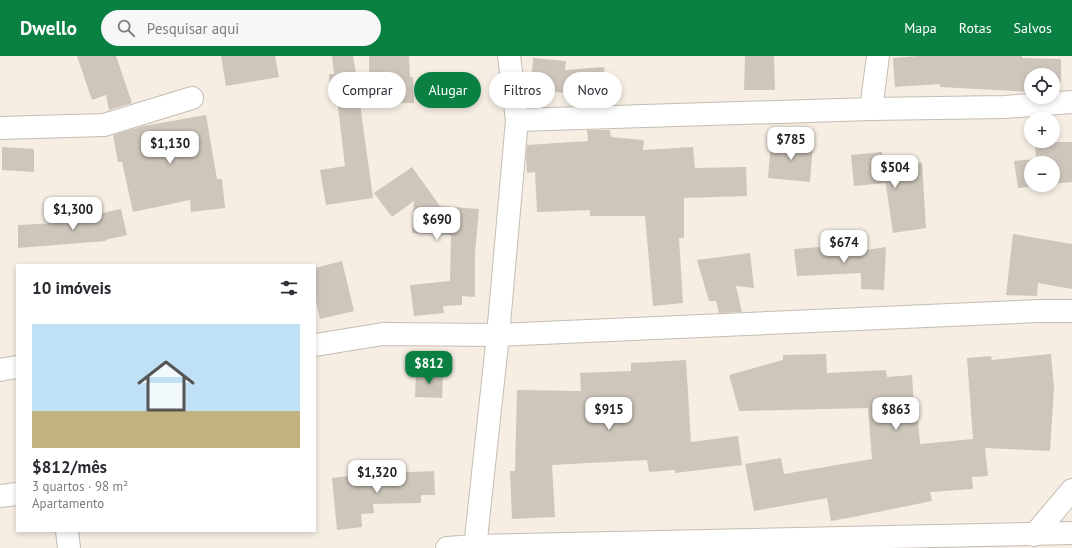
<!DOCTYPE html>
<html lang="pt">
<head>
<meta charset="utf-8">
<style>
	:root { --surface:#fff; --page:#f7f7f7; --text:#2b2b33; --muted:#7c7c81; --line:#e1e1e2; --accent:#0b8043 }
	body { margin:0; font-family:"PT Sans",sans-serif; background:var(--page); color:var(--text); height:100vh; display:flex; flex-direction:column; font-size:15px; white-space:nowrap }
	* { box-sizing:border-box; margin:0 }
	p { font-size:13px; color:var(--muted) }
	.icon { flex:none; width:22px; height:22px; fill:none; stroke:currentColor; stroke-width:2; stroke-linecap:round; stroke-linejoin:round }
	.map { position:relative; flex:1; overflow:hidden }
	.drawer { position:absolute; left:16px; top:208px; width:300px; height:268px; display:flex; flex-direction:column; background:var(--surface); border-radius:0px; box-shadow:0 2px 6px #0003 }
	.drawer>* { flex:none }
	.guide { position:absolute; left:328px; top:16px; width:380px; height:36px; display:flex; gap:8px }
	.fabs { position:absolute; left:1024px; top:12px; display:grid; gap:8px }
	.fabs a { display:grid; place-items:center; width:36px; height:36px; border-radius:50%; background:var(--surface); box-shadow:0 2px 6px #0003; font-size:20px }
	.price { position:absolute; translate:-50% -34px; padding:0 9px; border-radius:8px; background:#fff; color:#222; font-size:13px; line-height:26px; filter:drop-shadow(0 1px 2px #0008) }
	.price::after { content:''; position:absolute; left:50%; top:24px; width:12px; height:9px; margin-left:-6px; background:inherit; clip-path:polygon(0 0,100% 0,50% 100%) }
	.price.active { background:var(--accent); color:#fff }
	ul { padding:0; list-style:none }
	li { display:grid; align-content:center; gap:8px; height:212px; padding:0 16px }
	li+li { border-top:1px solid var(--line) }
	li span { display:grid; place-items:center; height:124px; border-radius:0px; color:#555 }
	li>.icon { margin-inline-start:auto }
	span .icon { width:72px; height:72px; fill:#fffc; stroke-width:1 }
	li b { font-size:17px }
	h2 { display:flex; justify-content:space-between; align-items:center; height:48px; padding:0 16px; font-size:17px }
	.pill { padding:0 14px; border-radius:18px; background:var(--surface); box-shadow:0 2px 6px #0003; font-size:14px; line-height:36px }
	.pill.active { background:var(--accent); color:#fff }
	header { display:flex; align-items:center; gap:24px; box-sizing:border-box; height:56px; padding:0 20px; background:var(--accent); color:#fff }
	header strong { font-size:19px }
	nav { display:flex; gap:22px; margin-inline-start:auto; font-size:14px }
	.search { width:280px; height:36px; background:var(--page); display:flex; align-items:center; gap:10px; box-sizing:border-box; padding:0 14px; border-radius:22px; color:var(--muted); font-size:15px }
	.map>svg:first-child { display:block }
	.building { fill:#cec6bb }
	.lines { fill:none; stroke-linecap:round; stroke-linejoin:round }
	.minor-casing { stroke:#c5bdb2; stroke-width:24 }
	.minor { stroke:#fff; stroke-width:22 }
</style>
</head>
<body>
<header>
<strong>Dwello</strong>
<div class="search"><svg class="icon" aria-label="search" viewBox="0 0 24 24"><circle cx="10" cy="10" r="6"/><path d="M15 15l6 6"/></svg>Pesquisar aqui</div>
<nav><a>Mapa</a><a>Rotas</a><a>Salvos</a></nav>
</header>
<div class="map">
<svg width="1072" height="492" viewBox="0 0 1072 492">
	<rect width="100%" height="100%" fill="#f6eee3"/>
	<g class="building">
		<polygon points="77,0 116,0 132,47 109,54 106,39 92,44"/>
		<polygon points="221,0 275,0 279,21 226,30"/>
		<polygon points="332,0 353,0 356,17 369,17 369,0 409,0 410,21 413,21 414,47 360,48 373,142 326,149 320,114 345,110 337,42 330,42 329,18 334,18"/>
		<polygon points="745,0 774,0 775,34 744,34"/>
		<polygon points="918,0 1022,0 1022,2 1061,3 1061,26 1053,27 1053,19 1031,19 1031,36 940,31 940,28 895,31 893,2"/>
		<polygon points="533,2 566,5 565,14 604,11 608,49 585,49 584,39 526,33 524,17 532,16"/>
		<polygon points="206,59 217,123 222,123 225,152 191,156 190,144 133,156 122,106 118,106 113,79 143,70"/>
		<polygon points="587,74 610,74 611,81 644,84 643,94 693,91 695,112 746,111 747,140 684,142 684,182 679,182 683,247 653,250 645,160 590,160 590,154 537,156 535,116 527,117 526,103 527,89 588,85"/>
		<polygon points="771,84 813,87 810,126 768,122"/>
		<polygon points="1035,86 1072,86 1072,126 1053,128 1053,107 1031,107 1031,129 1046,129 1018,132 1014,105 1036,103"/>
		<polygon points="2,91 34,93 34,116 2,114"/>
		<polygon points="882,96 883,109 922,107 926,172 893,177 883,110 885,127 854,130 851,99"/>
		<polygon points="412,111 440,150 479,153 475,197 475,241 462,240 462,249 443,250 444,257 414,260 410,229 450,225 451,179 412,177 414,145 392,161 374,137"/>
		<polygon points="121,153 127,179 105,184 106,185 18,192 18,169 94,165 93,159"/>
		<polygon points="1013,178 1072,188 1072,233 1038,227 1037,240 1006,239"/>
		<polygon points="845,189 846,197 886,191 884,234 861,233 861,217 797,220 794,193"/>
		<polygon points="750,197 754,232 736,230 742,256 719,257 716,245 709,245 697,204"/>
		<polygon points="342,205 354,255 320,263 315,241 315,212"/>
		<polygon points="826,298 827,317 886,314 887,321 912,319 915,365 918,365 920,388 973,383 967,302 991,300 992,304 1051,298 1054,332 1050,395 985,392 988,420 972,421 973,433 930,436 932,445 853,461 831,465 827,442 754,455 745,408 781,402 784,418 872,403 868,352 739,355 729,319 783,304 783,299"/>
		<polygon points="686,304 691,386 738,380 742,409 675,417 675,414 649,416 647,404 552,409 555,461 512,463 510,415 515,415 517,334 581,335 580,317 631,315 631,307"/>
		<polygon points="416,316 443,317 442,342 415,341"/>
		<polygon points="434,415 435,439 421,439 421,447 373,448 374,457 361,458 362,471 337,474 332,422 386,416 388,419 388,417"/>
	</g>
	<g class="lines">
		<g class="minor-casing">
			<g id="minor">
				<polyline points="871,53 878,0"/>
				<polyline points="517,64 871,53 1004,51 1072,46"/>
				<polyline points="0,72 104,69 192,42"/>
				<polyline points="315,289 383,278 498,279 1039,255 1072,255"/>
				<polyline points="0,314 17,311"/>
				<polyline points="0,440 17,438"/>
				<polyline points="67,475 69,492"/>
				<polyline points="1034,479 1072,434"/>
				<polyline points="447,492 475,490 1072,477"/>
				<polyline points="475,492 498,279 517,64 509,0"/>
			</g>
		</g>
		<use href="#minor" class="minor"/>
	</g>
</svg>
<div class="fabs">
<a><svg class="icon" aria-label="locate" viewBox="0 0 24 24"><circle cx="12" cy="12" r="6"/><path d="M12 2v4M12 18v4M2 12h4M18 12h4"/></svg></a>
<a>+</a>
<a>−</a>
</div>
<b class="price" style="left:791px;top:105px">$785</b>
<b class="price" style="left:170px;top:109px">$1,130</b>
<b class="price" style="left:895px;top:133px">$504</b>
<b class="price" style="left:73px;top:175px">$1,300</b>
<b class="price" style="left:437px;top:185px">$690</b>
<b class="price" style="left:844px;top:208px">$674</b>
<b class="price active" style="left:429px;top:329px">$812</b>
<b class="price" style="left:609px;top:375px">$915</b>
<b class="price" style="left:896px;top:375px">$863</b>
<b class="price" style="left:377px;top:438px">$1,320</b>
<div class="guide">
<a class="pill">Comprar</a>
<a class="pill active">Alugar</a>
<a class="pill">Filtros</a>
<a class="pill">Novo</a>
</div>
<section class="drawer">
<h2>10 imóveis<svg class="icon" aria-label="filters" viewBox="0 0 24 24"><path d="M4 7h16M4 17h16"/><circle cx="9" cy="7" r="2"/><circle cx="15" cy="17" r="2"/></svg></h2>
<ul>
<li><span style="background:linear-gradient(#bfe0f5 70%,#c2b280 0)"><svg class="icon" aria-label="home" viewBox="0 0 24 24"><path d="M3 11l9-7 9 7M6 9v11h12V9"/></svg></span><div><b>$812/mês</b><p>3 quartos · 98 m²</p><p>Apartamento</p></div></li>
</ul>
</section>
</div>
</body>
</html>
